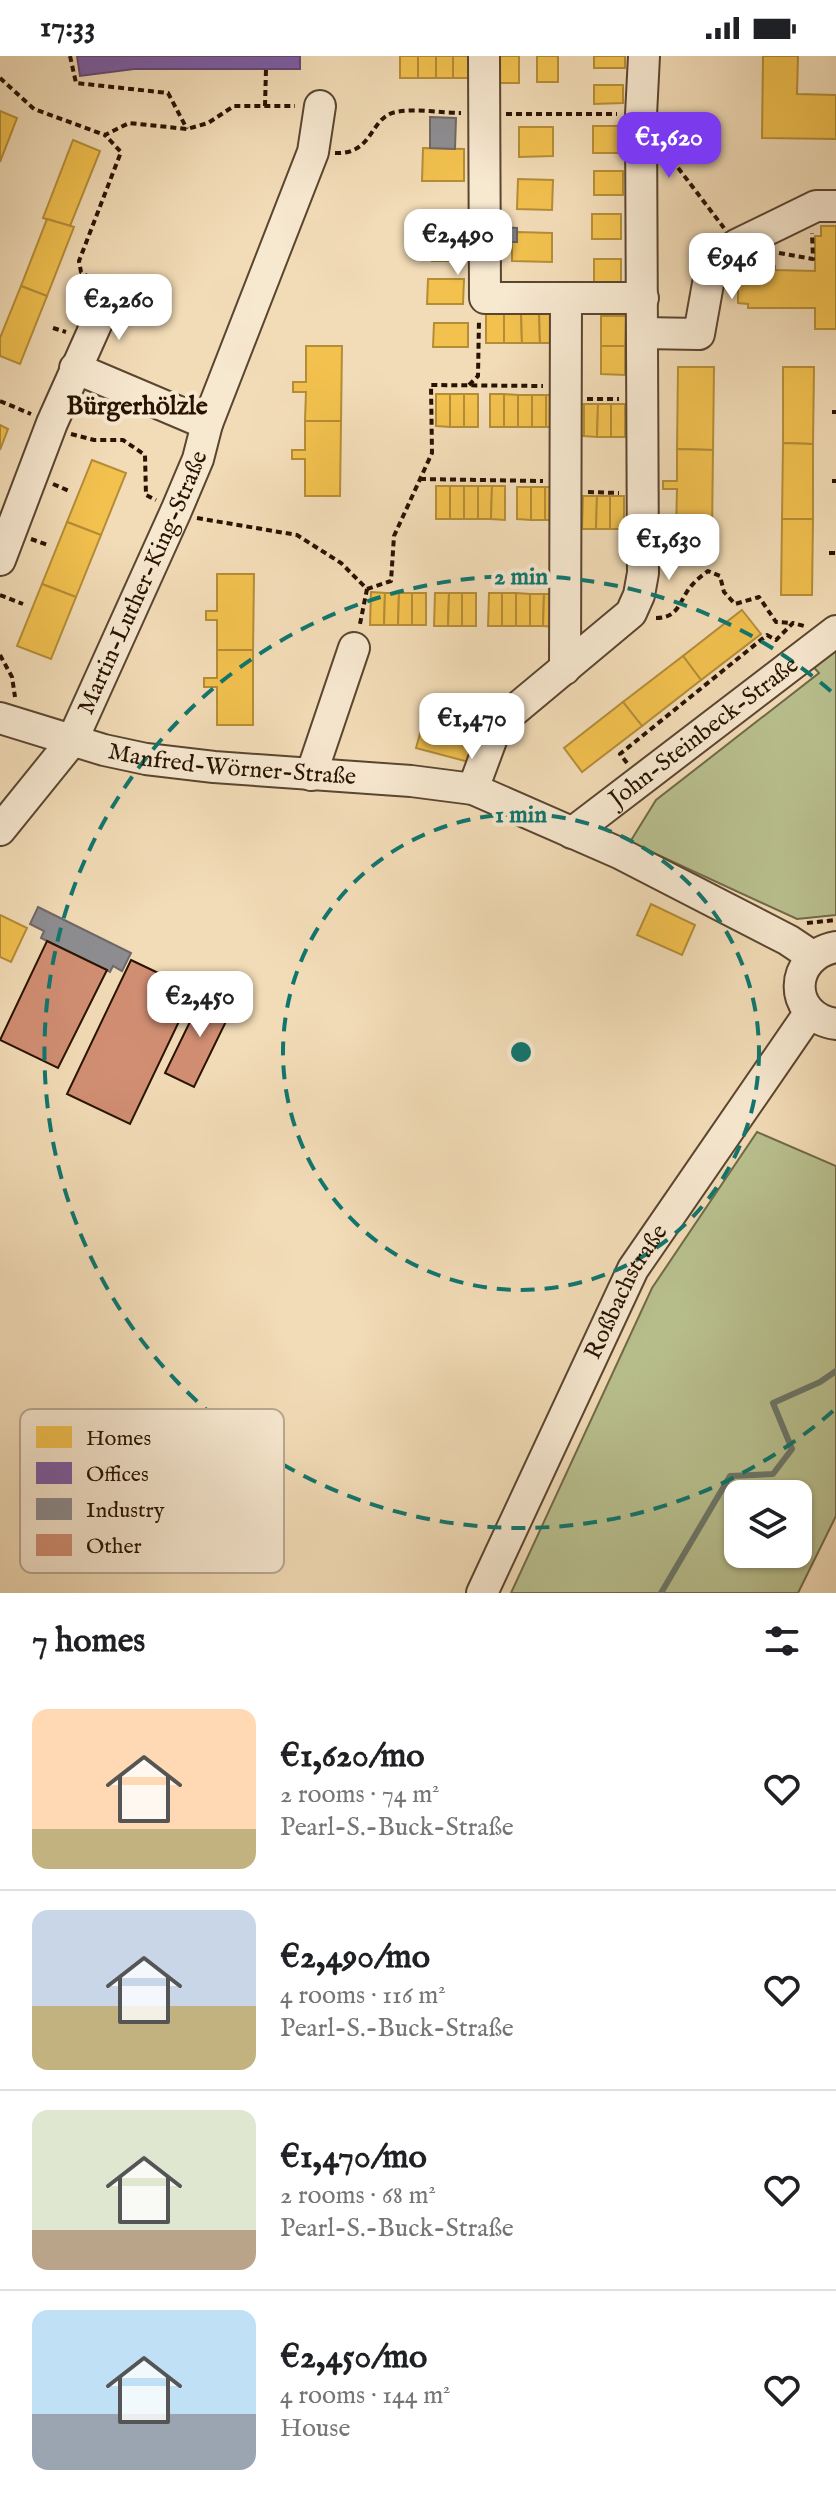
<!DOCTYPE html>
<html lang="en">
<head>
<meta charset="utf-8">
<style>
	:root { --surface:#fff; --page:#f6f6f6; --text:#202124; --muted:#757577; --line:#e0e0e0; --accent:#7c3aed }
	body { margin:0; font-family:"IM FELL English",serif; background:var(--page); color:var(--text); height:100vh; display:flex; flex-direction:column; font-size:30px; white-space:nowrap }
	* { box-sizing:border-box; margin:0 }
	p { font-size:26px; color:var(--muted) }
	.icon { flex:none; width:44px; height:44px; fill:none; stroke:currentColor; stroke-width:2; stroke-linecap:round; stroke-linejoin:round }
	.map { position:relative; height:1537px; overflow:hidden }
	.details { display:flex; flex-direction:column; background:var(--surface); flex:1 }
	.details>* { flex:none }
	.fabs { position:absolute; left:724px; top:1424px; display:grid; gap:16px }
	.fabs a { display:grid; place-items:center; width:88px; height:88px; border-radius:16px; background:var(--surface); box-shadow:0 2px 6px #0004; font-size:40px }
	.price { position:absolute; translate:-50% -68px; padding:0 18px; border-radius:16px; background:#fff; color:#222; font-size:26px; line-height:52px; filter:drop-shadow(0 2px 4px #0008) }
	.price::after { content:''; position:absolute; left:50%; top:48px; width:24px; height:18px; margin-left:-12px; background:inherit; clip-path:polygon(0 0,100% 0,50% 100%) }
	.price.current { background:var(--accent); color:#fff }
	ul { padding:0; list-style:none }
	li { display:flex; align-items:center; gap:24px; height:200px; padding:0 32px }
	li+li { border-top:2px solid var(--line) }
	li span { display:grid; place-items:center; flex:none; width:224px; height:160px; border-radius:16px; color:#555 }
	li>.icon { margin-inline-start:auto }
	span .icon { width:96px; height:96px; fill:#fffc; stroke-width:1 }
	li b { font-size:34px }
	h2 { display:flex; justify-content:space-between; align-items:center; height:96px; padding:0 32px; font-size:34px }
	.status { display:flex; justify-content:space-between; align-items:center; height:56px; padding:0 40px; background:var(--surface); direction:ltr }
	.status svg { height:22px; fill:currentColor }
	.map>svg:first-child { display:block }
	.green { fill:#b9c08f; stroke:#706a48; stroke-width:2; fill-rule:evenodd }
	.homes { fill:#f2c14e; stroke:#b58d37; stroke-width:2 }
	.offices { fill:#7b5ea7; stroke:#624876; stroke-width:2 }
	.industry { fill:#8d8d92; stroke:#6f6867; stroke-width:2 }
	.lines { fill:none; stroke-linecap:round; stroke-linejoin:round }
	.stream { stroke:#6d786a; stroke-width:6 }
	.building { fill:#d18e73; stroke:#281302; stroke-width:2 }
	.minor-casing { stroke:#5a452f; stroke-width:34 }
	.path { stroke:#281302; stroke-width:4; stroke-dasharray:6 4; stroke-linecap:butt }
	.minor { stroke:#f7e8d0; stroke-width:30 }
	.ring { fill:none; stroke:#0f766e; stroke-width:4; stroke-dasharray:14 10 }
	.labels { text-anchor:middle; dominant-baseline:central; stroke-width:8; stroke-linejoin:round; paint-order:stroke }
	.street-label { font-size:24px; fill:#281302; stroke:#f7e8d0 }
	.neighbourhood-label { font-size:26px; font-weight:bold; fill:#281302; stroke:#f7e8d0 }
	.key { fill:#f7e8d0; stroke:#b9a892; stroke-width:2 }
	.key-label { font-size:22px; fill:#281302 }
	.centre { fill:#0f766e; stroke:#f7e8d0; stroke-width:4 }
	.ring-label { font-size:24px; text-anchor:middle; font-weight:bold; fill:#0f766e; stroke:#f7e8d0; stroke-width:8; stroke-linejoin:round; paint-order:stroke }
</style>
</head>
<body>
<div class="status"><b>17:33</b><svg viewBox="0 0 49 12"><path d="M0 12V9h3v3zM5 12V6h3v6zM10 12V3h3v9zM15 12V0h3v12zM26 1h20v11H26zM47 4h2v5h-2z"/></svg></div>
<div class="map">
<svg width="836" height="1537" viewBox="0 0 836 1537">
	<rect width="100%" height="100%" fill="#f2dcb7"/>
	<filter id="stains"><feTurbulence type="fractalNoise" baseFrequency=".0025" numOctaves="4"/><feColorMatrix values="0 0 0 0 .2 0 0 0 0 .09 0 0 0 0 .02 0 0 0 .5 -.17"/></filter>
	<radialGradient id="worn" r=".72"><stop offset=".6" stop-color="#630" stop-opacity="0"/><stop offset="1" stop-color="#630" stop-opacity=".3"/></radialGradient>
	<g class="green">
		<polygon points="836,585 836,859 797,863 630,786 656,744 819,617 810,607"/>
		<path d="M757 1076 836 1110V1460L798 1537H511L652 1232ZM738 1438H798V1498H738Z"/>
	</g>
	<g class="homes">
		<rect x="400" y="0" width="18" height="22"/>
		<rect x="418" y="0" width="18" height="22"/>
		<rect x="436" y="0" width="17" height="22"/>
		<rect x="453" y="0" width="18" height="22"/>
		<rect x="498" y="0" width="21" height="27"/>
		<rect x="537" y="0" width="21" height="26"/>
		<rect x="594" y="0" width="31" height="12"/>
		<polygon points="763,0 798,0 797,38 836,39 836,83 762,82"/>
		<polygon points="594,29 623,29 623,47 594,48"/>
		<polygon points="0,55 17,62 0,106"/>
		<rect x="593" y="70" width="32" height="27"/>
		<polygon points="519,71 553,71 553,100 519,101"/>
		<polygon points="73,84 100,95 70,170 43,162"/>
		<polygon points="423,92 464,93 464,125 422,125"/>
		<rect x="594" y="115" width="29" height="24"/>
		<polygon points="518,123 553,124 552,154 517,153"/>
		<rect x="592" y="158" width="29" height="25"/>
		<polygon points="47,163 74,171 47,240 21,230"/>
		<polygon points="821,170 836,170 836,273 815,273 815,252 748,252 748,248 738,247 738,214 749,214 749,210 775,210 775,214 815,215 815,180 821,180"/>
		<polygon points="517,176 552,177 552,206 512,205 512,186 517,186"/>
		<rect x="432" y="177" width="34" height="28"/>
		<rect x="594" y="203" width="27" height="24"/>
		<polygon points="428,223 464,223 463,248 427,248"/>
		<polygon points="21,230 47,240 20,308 0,300 0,282"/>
		<rect x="486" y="255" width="18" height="32"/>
		<polygon points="504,255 521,255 522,287 504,287"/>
		<polygon points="521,255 539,255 540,287 522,287"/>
		<polygon points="539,255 557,255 557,287 540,287"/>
		<polygon points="601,260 626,260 625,290 601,290"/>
		<polygon points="434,267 468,267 468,291 433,291"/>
		<polygon points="306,290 342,290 341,365 305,365 306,336 293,336 293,326 306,326"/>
		<polygon points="601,290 625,290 625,319 601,318"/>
		<polygon points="678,311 714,311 713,394 677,393"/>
		<polygon points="783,311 814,311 813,388 783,387"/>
		<polygon points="436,338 450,338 450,371 436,370"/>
		<rect x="450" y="338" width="14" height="33"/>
		<rect x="464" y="338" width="14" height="33"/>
		<rect x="490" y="338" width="14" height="33"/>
		<polygon points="504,338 518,339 518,371 504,371"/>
		<rect x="518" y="339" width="14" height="32"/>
		<rect x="532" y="339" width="14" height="32"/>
		<rect x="546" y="339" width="14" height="32"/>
		<rect x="570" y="348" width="14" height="32"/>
		<polygon points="584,348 598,348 597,381 584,380"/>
		<polygon points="598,348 611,348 611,381 597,381"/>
		<rect x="611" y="348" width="14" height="33"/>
		<polygon points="305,365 341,365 340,440 305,440 305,403 292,403 292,394 305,394"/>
		<polygon points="0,369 8,373 0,394"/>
		<polygon points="783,387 813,388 813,463 782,463"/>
		<polygon points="677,393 713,394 712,476 676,476 677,433 663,433 663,425 677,425"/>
		<polygon points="92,404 126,417 101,479 67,466"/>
		<rect x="436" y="430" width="14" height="33"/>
		<rect x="450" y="430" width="14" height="33"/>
		<rect x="464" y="430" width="14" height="33"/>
		<polygon points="478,430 492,430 491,463 478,463"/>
		<polygon points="492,430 505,430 505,464 491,463"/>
		<polygon points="517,431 531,431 531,464 517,463"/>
		<rect x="531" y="431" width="14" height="33"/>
		<rect x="545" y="431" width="14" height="33"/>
		<polygon points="569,440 583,440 582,473 569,473"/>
		<polygon points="583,440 597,440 596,473 582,473"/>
		<polygon points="597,440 610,440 610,473 596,473"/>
		<rect x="610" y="440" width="14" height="33"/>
		<polygon points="782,463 813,463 812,539 781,539"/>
		<polygon points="67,466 101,479 76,541 42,528"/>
		<polygon points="217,518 254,518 253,594 217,594 217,564 206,564 206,555 217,555"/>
		<polygon points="42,528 76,541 51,603 17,590"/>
		<polygon points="371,536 385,537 384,569 370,569"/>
		<polygon points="385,537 399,537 398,569 384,569"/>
		<polygon points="399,537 412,537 412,569 398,569"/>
		<rect x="412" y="537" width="14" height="32"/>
		<polygon points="435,537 449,537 448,570 434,570"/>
		<polygon points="449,537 462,537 462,570 448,570"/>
		<rect x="462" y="537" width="14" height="33"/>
		<polygon points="489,537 502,537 502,570 488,570"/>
		<rect x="502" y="537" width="14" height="33"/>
		<polygon points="516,537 530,538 530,570 516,570"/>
		<polygon points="530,538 544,538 543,570 530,570"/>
		<polygon points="544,538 558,538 557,571 543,570"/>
		<polygon points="742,554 761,578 701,624 683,600"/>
		<polygon points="217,594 253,594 253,669 217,669 217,631 204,631 204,622 217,622"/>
		<polygon points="683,600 701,624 642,670 623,646"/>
		<polygon points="429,645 482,659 469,706 416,692"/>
		<polygon points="623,646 642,670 582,716 564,692"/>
		<polygon points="651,848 695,869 682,899 637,879"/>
		<polygon points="0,859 27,872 11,906 0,901"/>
	</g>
	<polygon class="offices" points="77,0 300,0 300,13 134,13 80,20"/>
	<g class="industry">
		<polygon points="430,61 456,62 455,93 430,92"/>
		<polygon points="496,171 517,172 517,186 496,186"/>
		<polygon points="38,851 131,897 122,915 113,910 110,916 41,882 44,875 30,868"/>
	</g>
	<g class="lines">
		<polyline class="stream" points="661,1537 730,1420 773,1418 792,1393 773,1347 820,1326 836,1315"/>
	</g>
	<g class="building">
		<polygon points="47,885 107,914 58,1012 0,984"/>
		<polygon points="131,904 194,934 130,1068 67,1038"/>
		<polygon points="205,935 234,949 194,1031 165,1017"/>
	</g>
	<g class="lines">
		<g class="minor-casing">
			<g id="minor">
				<polyline points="484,0 485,242 643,242"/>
				<polyline points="643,277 699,278 709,222 736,189 816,150 836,150"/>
				<polyline points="75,312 207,368"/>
				<polyline points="0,504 52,367 111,235"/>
				<polyline points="565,613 566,242"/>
				<path id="s1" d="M0 662 104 694 146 703 214 711 411 725 473 733 619 797 788 884 812 900"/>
				<polyline points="311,719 354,592"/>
				<polyline points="473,733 493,679 504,663 631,557 639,539 643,517 641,59 644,0"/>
				<path id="s2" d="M0 774 72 685 176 455 198 403 207 368 313 96 320 50"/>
				<path id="s3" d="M572 777 836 575"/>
				<path d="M836 891C788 900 787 961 836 968"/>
				<path id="s4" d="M482 1537 633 1213 810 956"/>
			</g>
		</g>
		<g class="path">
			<polyline points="70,0 76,27 168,37 187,73"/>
			<polyline points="0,22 34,53 105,79 129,67 187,73 208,67 234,50 295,50"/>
			<polyline points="265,50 266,13"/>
			<polyline points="506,58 617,58"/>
			<polyline points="666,96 724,172"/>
			<path d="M335 97C374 99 369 61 396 56 416 52 441 57 461 57"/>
			<polyline points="779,197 813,203 812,177"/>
			<polyline points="90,222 81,216 79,205 121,96 105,79"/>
			<polyline points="53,272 66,276"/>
			<polyline points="469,329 478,320 479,263"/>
			<polyline points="587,343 619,343"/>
			<polyline points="0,345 31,358"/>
			<polyline points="832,356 836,356"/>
			<polyline points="71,378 94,384 123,384 145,399 146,439 156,444"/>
			<polyline points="420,423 543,425"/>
			<polyline points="832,425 836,425"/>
			<polyline points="53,428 69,435"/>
			<polyline points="588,436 619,437"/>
			<polyline points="197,462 297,479 341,507 367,533 360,568"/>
			<polyline points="31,483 48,489"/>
			<polyline points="829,497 836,497"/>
			<polyline points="367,533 391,525 394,480 432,397 431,329 543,330"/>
			<polyline points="0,539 23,548"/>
			<path d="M656 562C681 562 679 542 693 528 697 523 703 519 708 515L720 520 724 536 735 548 759 541 776 566 793 567"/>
			<polyline points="0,599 12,621 15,641"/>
			<polyline points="627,707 620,698 767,579 776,584 793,567 804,570"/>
			<polyline points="807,867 836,864"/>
		</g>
		<use href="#minor" class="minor"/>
	</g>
	<g class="ring">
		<circle cx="521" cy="996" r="238"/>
		<path d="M833 1355A476 476 0 1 1 833 637"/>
	</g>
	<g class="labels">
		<g class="street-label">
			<text stroke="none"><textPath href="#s2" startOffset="288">Martin-Luther-King-Straße</textPath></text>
			<text stroke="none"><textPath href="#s3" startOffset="166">John-Steinbeck-Straße</textPath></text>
			<text stroke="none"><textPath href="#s1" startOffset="238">Manfred-Wörner-Straße</textPath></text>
			<text stroke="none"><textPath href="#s4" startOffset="334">Roßbachstraße</textPath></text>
		</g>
		<g class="neighbourhood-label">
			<text x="137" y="350">Bürgerhölzle</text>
		</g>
	</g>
	<rect x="20" y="1353" width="264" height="164" rx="12" class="key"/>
	<rect x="36" y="1370" width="36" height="22" fill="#f2c14e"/>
	<rect x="36" y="1406" width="36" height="22" fill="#7b5ea7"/>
	<rect x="36" y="1442" width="36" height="22" fill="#8d8d92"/>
	<rect x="36" y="1478" width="36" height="22" fill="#d18e73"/>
	<g class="key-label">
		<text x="86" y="1389">Homes</text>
		<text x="86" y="1425">Offices</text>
		<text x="86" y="1461">Industry</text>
		<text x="86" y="1497">Other</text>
	</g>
	<circle cx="521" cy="996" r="12" class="centre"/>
	<g class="ring-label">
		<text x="521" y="528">2 min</text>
		<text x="521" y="766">1 min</text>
	</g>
	<rect width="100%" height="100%" filter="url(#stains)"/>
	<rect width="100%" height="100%" fill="url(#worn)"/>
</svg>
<div class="fabs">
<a><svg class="icon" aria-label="layers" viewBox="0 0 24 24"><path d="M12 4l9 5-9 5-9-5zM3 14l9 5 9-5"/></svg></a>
</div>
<b class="price current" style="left:669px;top:124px">€1,620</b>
<b class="price" style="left:458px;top:221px">€2,490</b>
<b class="price" style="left:732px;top:245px">€946</b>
<b class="price" style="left:119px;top:286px">€2,260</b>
<b class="price" style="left:669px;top:526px">€1,630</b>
<b class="price" style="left:472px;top:705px">€1,470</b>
<b class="price" style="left:200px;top:983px">€2,450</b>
</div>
<section class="details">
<h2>7 homes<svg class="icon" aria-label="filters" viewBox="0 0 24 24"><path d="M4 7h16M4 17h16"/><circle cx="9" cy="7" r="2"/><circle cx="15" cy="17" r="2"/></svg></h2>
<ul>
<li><span style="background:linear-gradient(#ffd9b3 75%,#c2b280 0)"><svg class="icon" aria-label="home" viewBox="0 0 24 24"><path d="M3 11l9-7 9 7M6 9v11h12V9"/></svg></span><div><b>€1,620/mo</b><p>2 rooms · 74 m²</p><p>Pearl-S.-Buck-Straße</p></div><svg class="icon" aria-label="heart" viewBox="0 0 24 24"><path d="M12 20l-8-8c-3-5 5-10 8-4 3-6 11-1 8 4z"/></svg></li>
<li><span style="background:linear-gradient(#c9d6e8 60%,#c2b280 0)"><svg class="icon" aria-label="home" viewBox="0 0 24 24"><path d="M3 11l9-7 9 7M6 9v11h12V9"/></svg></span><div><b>€2,490/mo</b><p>4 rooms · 116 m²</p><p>Pearl-S.-Buck-Straße</p></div><svg class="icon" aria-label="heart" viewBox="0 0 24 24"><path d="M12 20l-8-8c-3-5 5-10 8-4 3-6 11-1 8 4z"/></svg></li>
<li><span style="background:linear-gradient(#dfe7d0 75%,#b9a48a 0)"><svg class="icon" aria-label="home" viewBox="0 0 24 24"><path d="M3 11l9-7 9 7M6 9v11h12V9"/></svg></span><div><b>€1,470/mo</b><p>2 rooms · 68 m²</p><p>Pearl-S.-Buck-Straße</p></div><svg class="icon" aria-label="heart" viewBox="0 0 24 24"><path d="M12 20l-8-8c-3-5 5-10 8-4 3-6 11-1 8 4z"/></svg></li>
<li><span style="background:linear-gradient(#bfe0f5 65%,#9aa5b1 0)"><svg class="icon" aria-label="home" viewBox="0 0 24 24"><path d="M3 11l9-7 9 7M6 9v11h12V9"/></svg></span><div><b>€2,450/mo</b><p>4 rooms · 144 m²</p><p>House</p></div><svg class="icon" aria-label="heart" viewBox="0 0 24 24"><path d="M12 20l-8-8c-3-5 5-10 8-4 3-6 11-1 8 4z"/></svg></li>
</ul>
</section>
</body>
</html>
